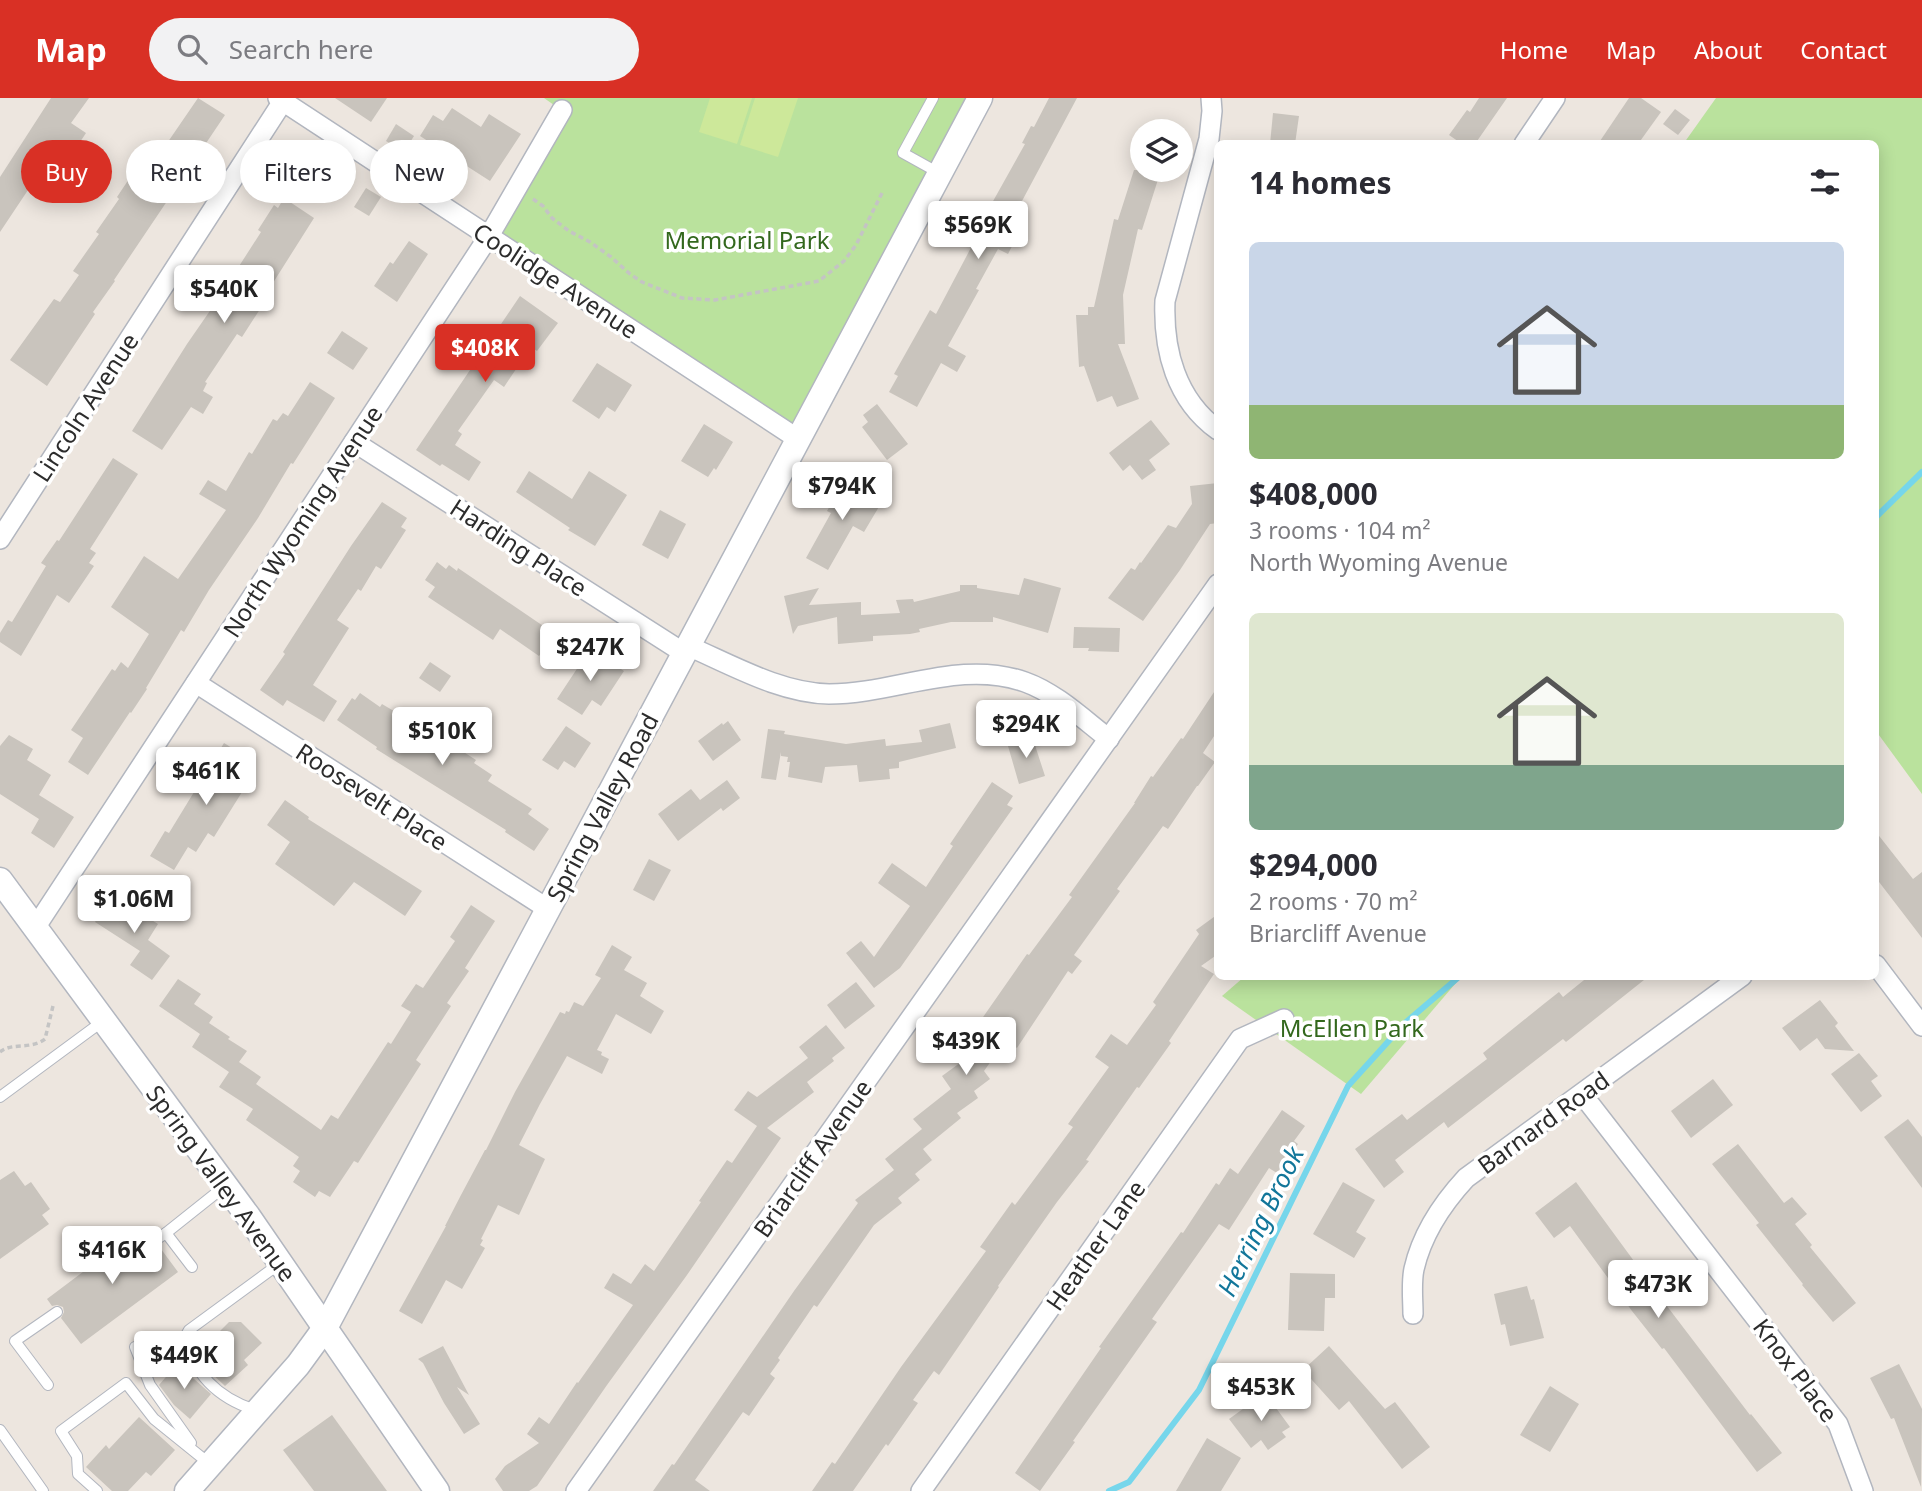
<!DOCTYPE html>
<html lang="en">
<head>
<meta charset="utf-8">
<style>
	:root { --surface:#fff; --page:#f2f2f3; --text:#2b2b33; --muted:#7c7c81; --accent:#d93025 }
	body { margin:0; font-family:"Noto Sans",sans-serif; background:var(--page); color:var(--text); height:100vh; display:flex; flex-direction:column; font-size:26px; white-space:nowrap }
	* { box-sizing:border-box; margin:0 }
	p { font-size:23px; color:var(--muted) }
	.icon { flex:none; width:38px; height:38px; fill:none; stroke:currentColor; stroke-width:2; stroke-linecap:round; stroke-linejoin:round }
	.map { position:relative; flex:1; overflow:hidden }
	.drawer { position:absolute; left:1214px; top:42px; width:665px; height:840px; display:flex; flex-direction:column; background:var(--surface); border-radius:10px; box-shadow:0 4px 18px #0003 }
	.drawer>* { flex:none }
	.guide { position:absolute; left:21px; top:42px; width:665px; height:63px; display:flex; gap:14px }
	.tools { position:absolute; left:1130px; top:21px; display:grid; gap:14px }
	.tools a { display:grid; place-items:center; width:63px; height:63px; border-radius:50%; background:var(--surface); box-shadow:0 4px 18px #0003; font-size:35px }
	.price { position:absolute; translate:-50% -60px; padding:0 16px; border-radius:7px; background:#fff; color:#222; font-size:23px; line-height:46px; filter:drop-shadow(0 2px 4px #0008) }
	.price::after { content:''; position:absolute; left:50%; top:42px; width:21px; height:16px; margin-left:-10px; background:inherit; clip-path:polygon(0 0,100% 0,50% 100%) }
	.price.active { background:var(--accent); color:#fff }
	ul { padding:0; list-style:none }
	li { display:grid; align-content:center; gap:14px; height:371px; padding:0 35px }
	li span { display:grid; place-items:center; height:217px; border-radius:10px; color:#555 }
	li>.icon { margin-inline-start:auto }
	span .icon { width:126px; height:126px; fill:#fffc; stroke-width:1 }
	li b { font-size:30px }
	h2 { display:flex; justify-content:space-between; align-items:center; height:84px; padding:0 35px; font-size:30px }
	.pill { padding:0 24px; border-radius:32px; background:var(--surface); box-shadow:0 4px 18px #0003; font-size:24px; line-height:63px }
	.pill.active { background:var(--accent); color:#fff }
	header { display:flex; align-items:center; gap:42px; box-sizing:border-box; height:98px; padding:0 35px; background:var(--accent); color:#fff }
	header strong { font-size:33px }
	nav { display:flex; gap:38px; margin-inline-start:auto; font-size:24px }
	.search { width:490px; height:63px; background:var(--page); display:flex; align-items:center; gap:18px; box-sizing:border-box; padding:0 24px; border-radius:38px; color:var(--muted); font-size:26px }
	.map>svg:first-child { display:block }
	.green { fill:#bae29d }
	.pitch { fill:#cde89a }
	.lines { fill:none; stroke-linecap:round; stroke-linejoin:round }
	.stream { stroke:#76d6eb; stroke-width:6 }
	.building { fill:#c9c4bd }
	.service-casing { stroke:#b2b6bf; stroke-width:12 }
	.minor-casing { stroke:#b2b6bf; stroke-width:22 }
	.tertiary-casing { stroke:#b2b6bf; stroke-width:27 }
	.path { stroke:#c4c4c4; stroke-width:3.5; stroke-dasharray:5 3.5; stroke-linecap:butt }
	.service { stroke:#fff; stroke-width:10 }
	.minor { stroke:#fff; stroke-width:19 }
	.tertiary { stroke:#fff; stroke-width:24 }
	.labels { text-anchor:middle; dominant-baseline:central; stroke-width:7; stroke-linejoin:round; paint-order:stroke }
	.park-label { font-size:24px; fill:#33681d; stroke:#fff }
	.street-label { font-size:24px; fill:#2c2c2c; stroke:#fff }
	.water-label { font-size:26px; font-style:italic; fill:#12769a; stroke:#fff }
</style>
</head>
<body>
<header>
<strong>Map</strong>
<div class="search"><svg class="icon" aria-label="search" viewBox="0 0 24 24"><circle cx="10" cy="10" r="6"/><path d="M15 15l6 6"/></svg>Search here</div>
<nav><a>Home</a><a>Map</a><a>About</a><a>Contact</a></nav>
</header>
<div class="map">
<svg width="1922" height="1393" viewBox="0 0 1922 1393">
	<rect width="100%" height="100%" fill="#ede6df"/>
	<g class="green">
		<polygon points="544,0 980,0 798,341 489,138 561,12"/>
		<polygon points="1716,0 1922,0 1922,696 1876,633 1876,46 1684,45"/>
		<polygon points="1244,879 1461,879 1361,996 1222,898"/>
	</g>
	<g class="pitch">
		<polygon points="710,0 752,0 737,46 699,34"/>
		<polygon points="755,0 798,0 778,59 740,47"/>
	</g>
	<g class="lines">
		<g class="stream">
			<polyline points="1876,419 1922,374"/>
			<polyline points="1109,1393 1129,1384 1199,1292 1348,988 1405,925 1460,878"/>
		</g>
	</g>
	<g class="building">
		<polygon points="51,0 89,0 71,25 86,35 76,50 70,46 41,88 34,83 0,134 0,79"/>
		<polygon points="198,0 225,17 114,182 115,183 93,214 95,216 47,288 10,262 54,201 60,204 79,177 73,173 99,136 96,134 119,101 117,99 133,75 139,80 145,71 148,73"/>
		<polygon points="335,0 387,0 371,24"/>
		<polygon points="1049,0 1077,0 1015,116 1026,121 1008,156 998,151 976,191 979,192 948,248 966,258 957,274 941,265 917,309 889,294 898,278 894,276 930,212 936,216 994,106 992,105 1025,46 1022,45 1031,28 1034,29"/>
		<polygon points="1479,0 1507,0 1475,46 1462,46 1449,37 1467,12 1470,14"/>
		<polygon points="1629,0 1641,0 1661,14 1638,46 1598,46"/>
		<polygon points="452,10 481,29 489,16 521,36 490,83 420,38 433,17 443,23"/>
		<polygon points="1675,11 1690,22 1678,37 1663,26"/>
		<polygon points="1273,15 1299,18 1295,46 1270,46"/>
		<polygon points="396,26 414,38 404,54 386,43"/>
		<polygon points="308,59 331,73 322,89 299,75"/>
		<polygon points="1134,72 1161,72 1142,132 1138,131 1123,197 1125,246 1118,246 1139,301 1117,309 1112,298 1097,304 1084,268 1079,269 1076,217 1088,217 1088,209 1094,209 1114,121 1118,122"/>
		<polygon points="366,90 381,99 369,118 354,109"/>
		<polygon points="284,100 314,120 259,207 262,208 242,239 237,236 205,284 207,285 203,293 213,299 203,316 191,309 162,352 132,333 187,246 214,207 216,208 236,177 234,176 261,134 258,132 274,107 278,110"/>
		<polygon points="409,143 428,156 397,204 374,188 390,164 393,166"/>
		<polygon points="520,198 558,225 537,253 531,249 504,289 494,282 458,333 462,336 455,347 481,364 469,383 442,366 440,368 416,352"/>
		<polygon points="342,233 368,250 353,272 327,255"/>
		<polygon points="597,265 632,287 615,314 607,309 599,321 572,303"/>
		<polygon points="310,284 335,300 293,366 291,365 258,420 209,492 184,534 181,532 146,590 147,591 131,615 130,614 88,677 68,664 83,640 71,632 112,571 115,573 121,564 128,570 149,536 111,509 144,458 178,481 226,412 199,396 208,382 226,393 249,354 252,356 273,321 277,323 283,315 288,318"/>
		<polygon points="877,306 908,346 887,362 862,329 868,324 863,317"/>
		<polygon points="1151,322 1170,346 1149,362 1156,372 1142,382 1130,367 1123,373 1109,355"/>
		<polygon points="704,326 733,344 716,372 714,370 708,379 681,363"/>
		<polygon points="113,360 138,376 90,451 96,455 89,465 94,468 69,505 57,497 21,558 0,544 0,535 8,522 12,524 46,468 41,465 57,442 59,443"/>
		<polygon points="529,373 572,401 589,373 627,397 595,448 568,432 570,430 516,394"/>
		<polygon points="847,378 865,388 860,396 880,407 864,434 853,428 828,472 806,460 831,415 827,413"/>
		<polygon points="1218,385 1218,425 1210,426 1180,472 1143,523 1108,500 1131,470 1135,472 1140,464 1141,465 1168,427 1176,430 1192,406 1190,388"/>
		<polygon points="382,404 407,420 401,429 406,432 381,471 376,468 361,493 358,491 337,522 349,530 313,587 337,603 324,624 287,602 283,608 260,592 285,556 283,554 351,448"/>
		<polygon points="660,412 686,426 668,461 642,447"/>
		<polygon points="437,464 446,471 449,467 457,473 458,470 555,536 539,558 500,531 493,542 428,499 435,489 425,482"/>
		<polygon points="1024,480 1061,490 1048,535 993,519 993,524 951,524 919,531 920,534 910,536 873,538 873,543 838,546 837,519 798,528 793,536 784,498 819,490 809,507 861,504 861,517 900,515 896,502 913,501 914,504 960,493 960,487 977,487 977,490 1019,497"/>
		<polygon points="1074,529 1120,530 1119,554 1088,553 1089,550 1073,550"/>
		<polygon points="590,551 624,573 601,608 592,602 582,617 557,601"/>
		<polygon points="430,564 451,578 440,594 419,580"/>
		<polygon points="1218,588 1218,632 1203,655 1215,664 1198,688 1197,688 1168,731 1163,728 1117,791 1120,793 1074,857 1082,863 1072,876 1068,873 1017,950 1006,942 984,973 990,981 974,993 978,1000 957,1015 961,1020 923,1051 932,1062 915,1076 920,1082 898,1100 902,1105 874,1127 817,1209 814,1207 778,1260 780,1262 770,1276 775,1280 749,1318 743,1314 695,1382 710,1393 653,1393 672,1366 674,1367 794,1193 858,1105 855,1102 894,1072 885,1061 922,1031 913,1021 951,991 942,978 986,946 975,938 985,925 981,922 1027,856 1029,857 1072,799 1069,797 1135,705 1134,705 1151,678 1153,679 1181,640 1183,641"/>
		<polygon points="360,595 380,609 382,606 424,631 425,629 476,662 474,665 492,677 488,683 532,711 528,716 549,731 534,753 505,734 506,732 376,651 377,649 337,622 352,600 355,602"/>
		<polygon points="728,623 741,642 713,663 698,643 722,625 723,627"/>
		<polygon points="950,625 956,650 899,664 899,670 889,671 890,681 859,684 857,667 825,669 822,685 788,679 790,664 787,664 788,659 781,658 781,654 776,682 761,680 768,631 785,633 784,636 846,646 885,641 886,648 922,644 919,632"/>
		<polygon points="566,628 591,645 575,670 564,663 558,672 542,662"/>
		<polygon points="9,637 33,651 27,662 51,677 39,697 74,719 54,750 31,735 39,721 0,696 0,648"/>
		<polygon points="1032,638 1045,678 1019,686 1008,648 1013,647 1012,644"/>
		<polygon points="224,645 250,661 243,671 252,678 214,739 208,735 196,754 188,749 174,772 150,758 165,733 169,735"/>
		<polygon points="727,682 740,700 723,713 721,710 678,743 658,716 691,691 700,702"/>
		<polygon points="992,684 1013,698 1007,707 1013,710 900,870 874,890 846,855 861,843 874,859 910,808 878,785 892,765 926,789 953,748 950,746"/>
		<polygon points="285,702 309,719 308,721 422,793 405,818 354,784 334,808 275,766 290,744 267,727"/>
		<polygon points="1876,734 1913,781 1922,774 1922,840 1876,780"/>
		<polygon points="649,761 671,772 654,803 633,792"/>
		<polygon points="112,798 158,826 148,842 170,858 152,882 130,867 140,853 95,824"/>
		<polygon points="471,807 495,823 465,870 469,873 447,905 451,908 416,962 421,966 358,1065 354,1063 330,1099 319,1093 315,1099 293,1084 300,1073 293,1068 299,1059 246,1022 253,1011 219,989 229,974 192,949 200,936 159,908 178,881 201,896 194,906 213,919 209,925 230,939 228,941 247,953 239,964 261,979 256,986 321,1032 331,1017 338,1021 388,944 391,946 411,914 401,908 416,886 423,890 455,843 450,839"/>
		<polygon points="1218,816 1218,856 1201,868 1214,876 1169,943 1171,945 1139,990 1137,989 1086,1062 1089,1063 1057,1104 998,1188 999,1189 961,1245 939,1277 934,1273 913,1302 918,1305 888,1348 886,1346 853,1393 812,1393 832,1364 835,1366 901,1269 986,1153 980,1149 1012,1104 1015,1107 1073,1029 1068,1026 1109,969 1095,959 1111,936 1127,947 1156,907 1153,904 1199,836 1196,832"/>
		<polygon points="612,847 632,859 624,872 647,885 640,898 664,913 651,936 616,916 597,952 602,954 601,957 609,961 602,976 567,958 540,1006 519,1047 545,1061 519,1117 498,1107 481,1141 483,1142 480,1147 485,1150 462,1191 446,1182 422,1226 399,1213 446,1128 445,1128 461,1097 485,1052 486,1052 515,994 560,914 565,916 566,913 569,914 574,904 583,908 601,880 595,877"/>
		<polygon points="1589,878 1649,878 1566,944 1563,941 1448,1030 1444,1024 1395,1062 1404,1074 1384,1090 1355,1051 1402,1016 1407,1022 1487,961 1483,955 1545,905 1559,894 1563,899"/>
		<polygon points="856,884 875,908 845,931 827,907"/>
		<polygon points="1820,902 1838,925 1835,928 1854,953 1825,951 1817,940 1800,953 1782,930"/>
		<polygon points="826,927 845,950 832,960 834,963 807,984 814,994 767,1030 781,1040 687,1177 607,1287 537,1388 529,1393 503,1393 495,1381 505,1368 539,1345 527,1336 539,1319 549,1326 577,1284 578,1285 633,1207 604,1190 613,1175 631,1186 645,1166 654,1173 701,1104 699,1103 727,1062 732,1065 757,1028 734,1012 748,993 757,999 808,960 799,949"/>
		<polygon points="1859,955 1878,978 1871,983 1882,998 1861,1014 1831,976"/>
		<polygon points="1713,981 1733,1007 1691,1040 1671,1013"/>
		<polygon points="1282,1012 1305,1028 1294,1043 1298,1046 1277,1075 1269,1070 1229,1132 1219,1126 1152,1221 1157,1224 1073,1343 1075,1344 1040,1393 1015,1375 1101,1250 1099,1249 1181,1134 1183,1135 1216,1085 1219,1087 1230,1070 1238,1076"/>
		<polygon points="1908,1021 1922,1039 1922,1090 1884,1039"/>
		<polygon points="1738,1046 1784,1105 1792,1099 1807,1116 1795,1126 1812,1147 1810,1149 1856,1205 1833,1224 1802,1187 1803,1186 1756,1127 1759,1125 1712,1066"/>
		<polygon points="14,1073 25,1088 31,1084 50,1111 42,1117 49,1126 0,1161 0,1082"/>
		<polygon points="1343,1084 1375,1102 1356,1134 1366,1140 1354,1160 1313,1136"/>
		<polygon points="1576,1084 1642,1174 1641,1174 1750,1317 1751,1316 1782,1355 1757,1374 1664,1250 1662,1251 1632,1213 1570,1128 1554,1140 1535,1115"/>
		<polygon points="140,1131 146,1139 144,1145 145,1150 151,1152 155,1151 158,1154 161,1151 178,1174 81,1246 61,1220 64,1214 63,1209 57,1207 52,1208 47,1201"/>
		<polygon points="1290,1175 1335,1176 1335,1200 1325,1200 1324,1233 1288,1232"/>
		<polygon points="1527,1188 1531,1202 1534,1201 1544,1240 1510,1248 1505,1226 1501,1227 1494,1196"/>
		<polygon points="229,1224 241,1224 262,1245 244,1262 248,1267 225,1288 207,1271 198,1247 213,1233 216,1237"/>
		<polygon points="443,1248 469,1297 457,1289 480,1326 464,1336 444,1305 423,1265 418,1261"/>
		<polygon points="1329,1248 1385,1311 1395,1304 1430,1349 1402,1371 1349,1303 1339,1312 1303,1272"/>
		<polygon points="177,1266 211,1296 190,1321 174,1307 159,1287"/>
		<polygon points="1899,1266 1922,1311 1921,1389 1894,1320 1891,1321 1870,1280"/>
		<polygon points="1550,1288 1579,1306 1550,1354 1520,1337"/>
		<polygon points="1265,1295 1290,1329 1282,1334 1286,1339 1268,1352 1261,1342 1251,1350 1229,1321"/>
		<polygon points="332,1317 387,1393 314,1393 283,1352"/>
		<polygon points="139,1319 175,1352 151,1378 146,1374 128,1393 112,1393 86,1369 106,1347 109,1351"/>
		<polygon points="1207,1340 1241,1360 1221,1393 1176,1393"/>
	</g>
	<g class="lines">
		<g class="service-casing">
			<g id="service">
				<polyline points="933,0 903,55 939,75"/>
				<polyline points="0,999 103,923"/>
				<polyline points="151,1145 166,1135"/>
				<polyline points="192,1169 166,1135 225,1088"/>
				<polyline points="135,1249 150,1287 191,1345"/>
				<polyline points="48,1287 15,1243 57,1214"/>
				<path d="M255 1312C218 1300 194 1277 185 1239L189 1232 279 1166"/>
				<polyline points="0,1332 43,1393"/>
				<polyline points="97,1393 78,1376 77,1358 61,1333 126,1285 154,1321 211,1367"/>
			</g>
		</g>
		<g class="minor-casing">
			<g id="minor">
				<polyline points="278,0 798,341"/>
				<path d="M1211 0 1212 13 1209 41 1165 203C1163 252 1176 302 1218 332"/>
				<polyline points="1524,46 1555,0"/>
				<polyline points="354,344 684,555"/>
				<polyline points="0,441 285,0"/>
				<path d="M688 548C732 567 780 595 829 596 895 596 960 561 1025 584 1056 595 1083 621 1109 641"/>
				<polyline points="196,585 548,811"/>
				<polyline points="35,830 489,138 562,12"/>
				<polyline points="1876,867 1922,928"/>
				<polyline points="1582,996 1838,1326 1863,1393"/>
				<path d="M1413 1216C1413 1202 1411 1185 1414 1171 1422 1136 1442 1106 1466 1080L1742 878"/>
				<polyline points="576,1393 1218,486"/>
				<polyline points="921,1393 1240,941 1284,921"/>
			</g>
		</g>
		<g class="tertiary-casing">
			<g id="tertiary">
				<polyline points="0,782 248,1118 437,1393"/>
				<polyline points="187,1393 298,1267 325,1230 980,0"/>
			</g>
		</g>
		<g class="path">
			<polyline points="533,101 543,108 552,120 569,133 590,144 611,159 630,176 642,184 682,200 715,202 819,183 844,163 856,147 882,95"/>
			<path d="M0 954C12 944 31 952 45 941L53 908"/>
		</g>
		<use href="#service" class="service"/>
		<use href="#minor" class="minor"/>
		<use href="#tertiary" class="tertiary"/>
	</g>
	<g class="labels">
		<g class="park-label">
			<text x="747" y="141">Memorial Park</text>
			<text x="1352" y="929">McEllen Park</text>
		</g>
		<g class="street-label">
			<text transform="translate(556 182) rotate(33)">Coolidge Avenue</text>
			<text transform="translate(85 309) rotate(-57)">Lincoln Avenue</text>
			<text transform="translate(302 423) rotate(-57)">North Wyoming Avenue</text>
			<text transform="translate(519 449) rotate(33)">Harding Place</text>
			<text transform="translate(372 698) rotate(33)">Roosevelt Place</text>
			<text transform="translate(602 709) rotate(-62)">Spring Valley Road</text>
			<text transform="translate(1543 1024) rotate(-36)">Barnard Road</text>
			<text transform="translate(812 1060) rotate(-55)">Briarcliff Avenue</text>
			<text transform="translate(222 1085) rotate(54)">Spring Valley Avenue</text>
			<text transform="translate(1095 1147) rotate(-55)">Heather Lane</text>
			<text transform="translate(1796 1272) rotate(53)">Knox Place</text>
		</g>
		<g class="water-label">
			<text transform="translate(1260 1123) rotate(-64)">Herring Brook</text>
		</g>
	</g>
</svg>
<div class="tools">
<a><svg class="icon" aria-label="layers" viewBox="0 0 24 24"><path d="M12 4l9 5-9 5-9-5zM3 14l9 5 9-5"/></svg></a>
</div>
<b class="price" style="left:978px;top:163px">$569K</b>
<b class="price" style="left:224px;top:227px">$540K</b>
<b class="price active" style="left:485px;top:286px">$408K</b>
<b class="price" style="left:842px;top:424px">$794K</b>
<b class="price" style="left:590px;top:585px">$247K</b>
<b class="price" style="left:1026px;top:662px">$294K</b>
<b class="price" style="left:442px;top:669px">$510K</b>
<b class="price" style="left:206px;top:709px">$461K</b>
<b class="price" style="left:134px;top:837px">$1.06M</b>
<b class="price" style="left:966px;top:979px">$439K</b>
<b class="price" style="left:112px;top:1188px">$416K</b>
<b class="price" style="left:1658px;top:1222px">$473K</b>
<b class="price" style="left:184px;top:1293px">$449K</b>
<b class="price" style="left:1261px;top:1325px">$453K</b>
<div class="guide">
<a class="pill active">Buy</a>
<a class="pill">Rent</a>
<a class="pill">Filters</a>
<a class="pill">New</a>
</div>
<section class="drawer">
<h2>14 homes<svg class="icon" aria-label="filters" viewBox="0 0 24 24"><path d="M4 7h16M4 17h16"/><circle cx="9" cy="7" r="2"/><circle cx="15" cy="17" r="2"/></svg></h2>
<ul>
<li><span style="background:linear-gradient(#c9d6e8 75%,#8fb573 0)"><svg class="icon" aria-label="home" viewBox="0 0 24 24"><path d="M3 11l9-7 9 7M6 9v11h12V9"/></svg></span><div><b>$408,000</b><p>3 rooms · 104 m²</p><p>North Wyoming Avenue</p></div></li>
<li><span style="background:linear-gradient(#dfe7d0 70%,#7fa58c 0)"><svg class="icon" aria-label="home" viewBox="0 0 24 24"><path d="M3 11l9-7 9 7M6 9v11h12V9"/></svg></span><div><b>$294,000</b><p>2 rooms · 70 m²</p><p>Briarcliff Avenue</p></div></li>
</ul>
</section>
</div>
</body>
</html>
